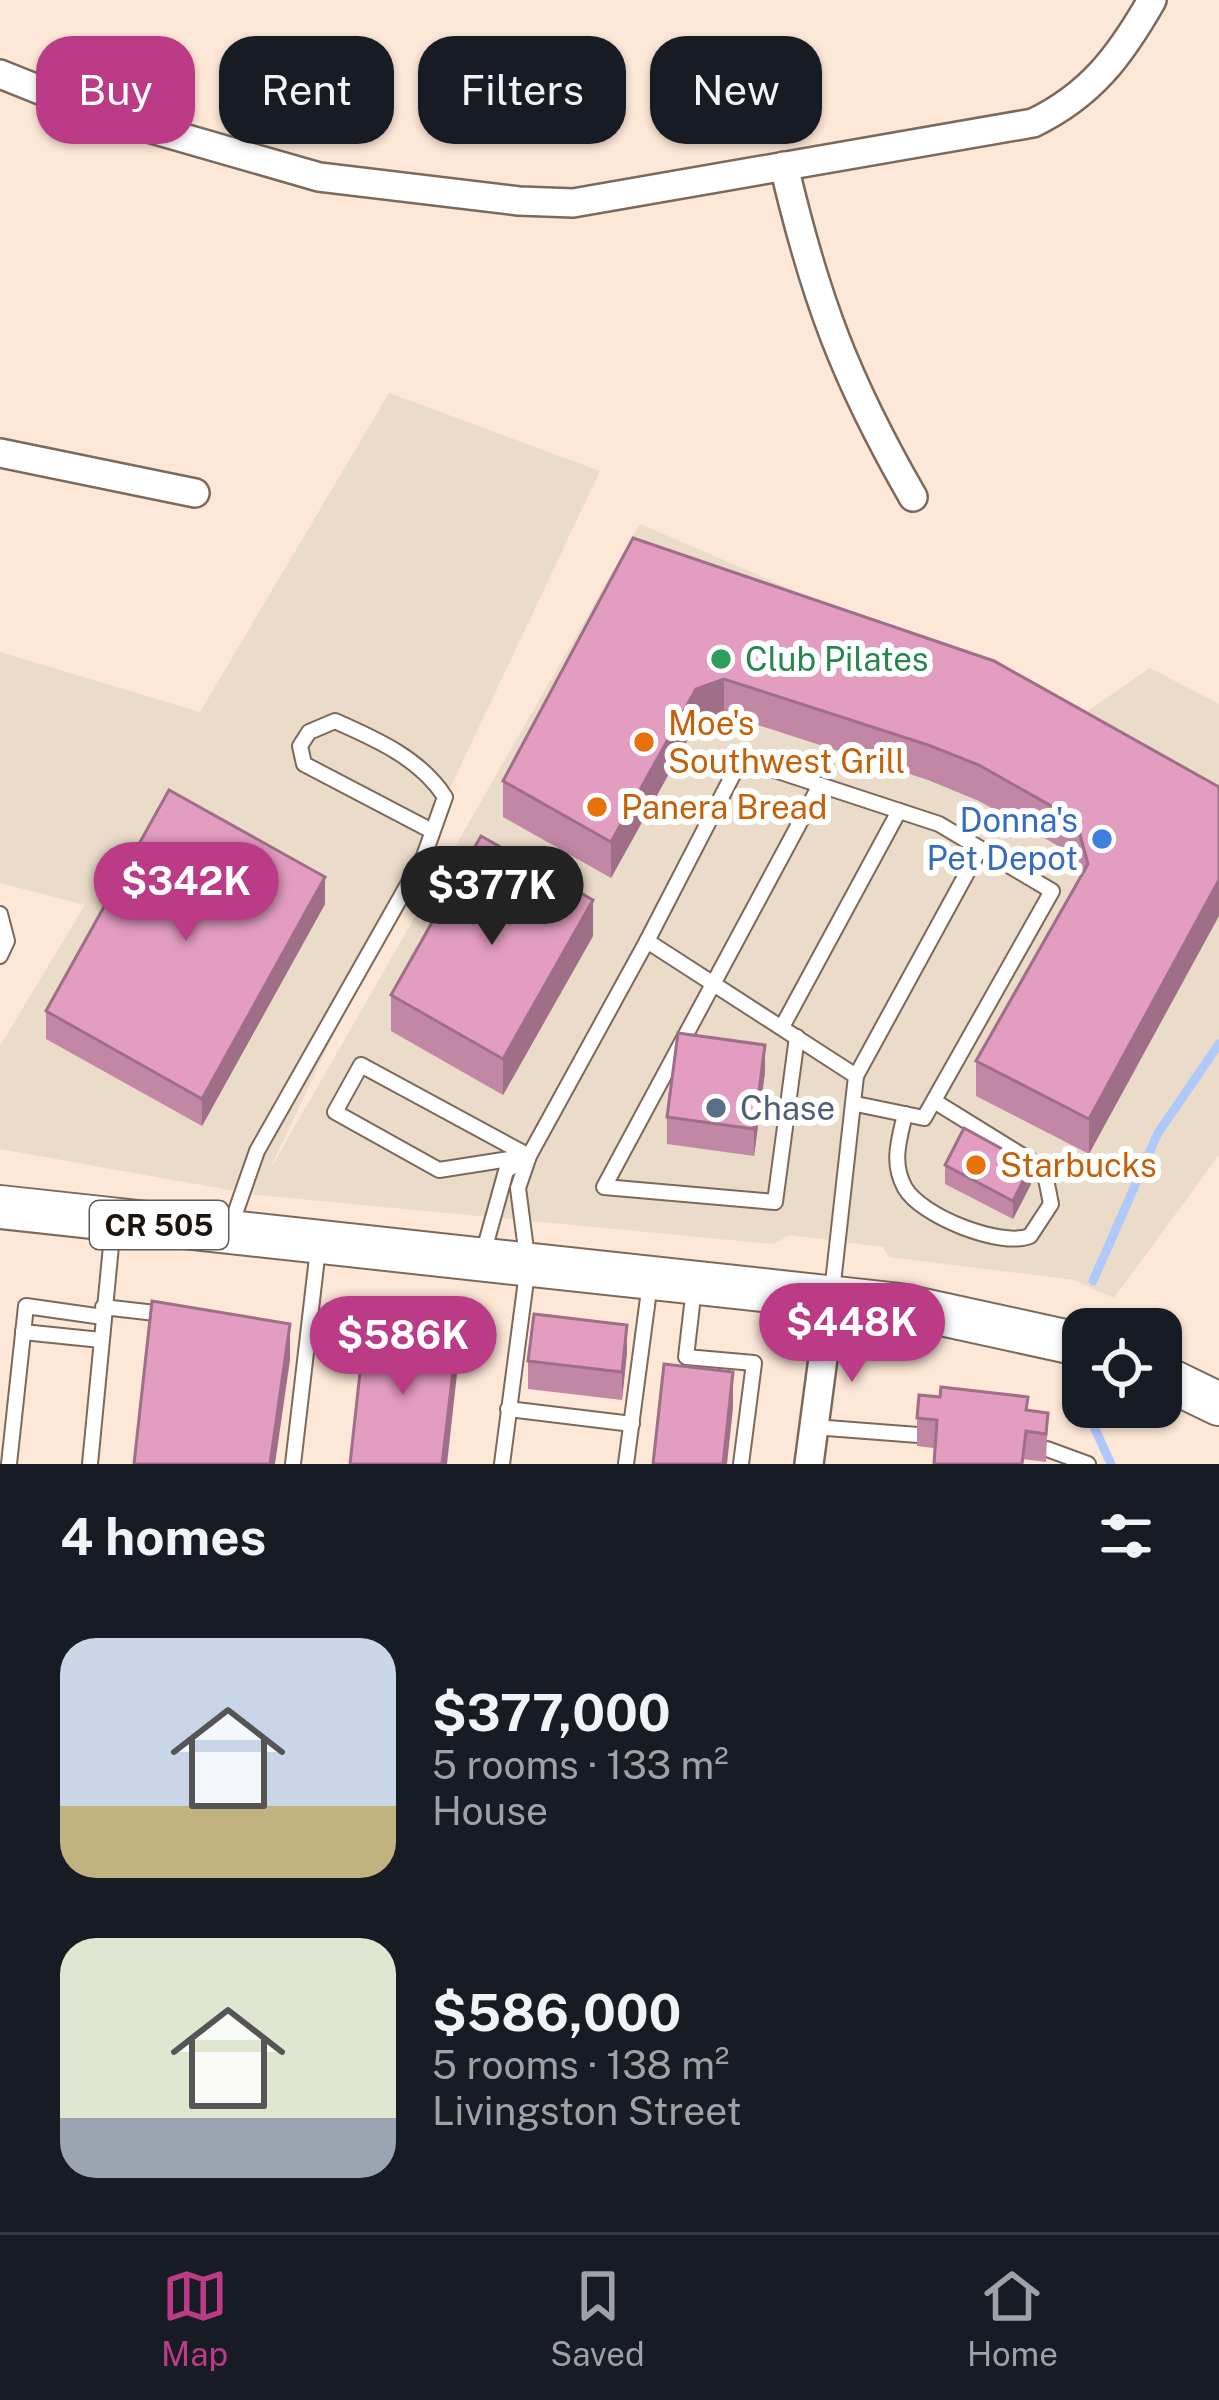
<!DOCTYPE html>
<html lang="en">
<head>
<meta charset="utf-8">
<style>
	:root { --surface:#171b24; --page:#20242c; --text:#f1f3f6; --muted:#9ea1a6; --line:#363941; --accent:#bb3b87 }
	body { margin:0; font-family:"Public Sans",sans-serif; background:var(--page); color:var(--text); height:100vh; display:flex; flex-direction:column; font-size:45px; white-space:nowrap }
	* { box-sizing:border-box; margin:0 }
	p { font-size:39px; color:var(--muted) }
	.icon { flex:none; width:66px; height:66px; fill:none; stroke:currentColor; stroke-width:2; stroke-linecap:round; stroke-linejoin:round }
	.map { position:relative; height:1464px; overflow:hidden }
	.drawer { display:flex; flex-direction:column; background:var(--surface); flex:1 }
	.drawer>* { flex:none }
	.guide { position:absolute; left:36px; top:36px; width:1149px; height:108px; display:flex; gap:24px }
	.buttons { position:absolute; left:1062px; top:1308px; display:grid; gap:24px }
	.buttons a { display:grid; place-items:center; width:120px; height:120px; border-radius:24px; background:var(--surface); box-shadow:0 3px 9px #0004; font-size:60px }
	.price { position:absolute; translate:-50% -102px; padding:0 27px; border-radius:42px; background:var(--accent); color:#fff; font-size:39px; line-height:78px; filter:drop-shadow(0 3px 6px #0008) }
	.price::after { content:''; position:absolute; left:50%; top:72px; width:36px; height:27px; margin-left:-18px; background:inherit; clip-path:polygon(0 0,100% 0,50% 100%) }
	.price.on { background:#222; color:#fff }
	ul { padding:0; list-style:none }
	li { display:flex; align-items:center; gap:36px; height:300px; padding:0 60px }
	li span { display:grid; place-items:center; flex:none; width:336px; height:240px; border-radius:36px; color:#555 }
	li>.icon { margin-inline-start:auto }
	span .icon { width:144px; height:144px; fill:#fffc; stroke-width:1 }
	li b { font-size:51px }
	h2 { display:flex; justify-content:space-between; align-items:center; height:144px; padding:0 60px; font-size:51px }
	.chip { padding:0 42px; border-radius:36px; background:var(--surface); box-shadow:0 3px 9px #0004; font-size:42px; line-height:108px }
	.chip.on { background:var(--accent); color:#fff }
	.menu { display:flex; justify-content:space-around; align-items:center; height:168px; border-top:3px solid var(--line); background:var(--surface); font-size:33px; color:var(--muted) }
	.menu a { display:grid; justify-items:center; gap:6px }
	.menu .on { color:var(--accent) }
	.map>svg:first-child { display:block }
	.commercial { fill:#eadcc8 }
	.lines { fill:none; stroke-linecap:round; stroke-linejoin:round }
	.stream { stroke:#b0c9fb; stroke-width:9 }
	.lane-casing { stroke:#7c695b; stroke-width:18 }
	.street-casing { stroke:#7c695b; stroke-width:32 }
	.primary-casing { stroke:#7c695b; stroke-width:46 }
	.lane { stroke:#fff; stroke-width:14 }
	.street { stroke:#fff; stroke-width:27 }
	.primary { stroke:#fff; stroke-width:42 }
	.wall { fill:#c387a6 }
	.shaded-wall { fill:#9f6e87 }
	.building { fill:#e39dc1; stroke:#9f6e87; stroke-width:3 }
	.leisure-dot { fill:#2e9e5b; stroke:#fff; stroke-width:4.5 }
	.food-dot { fill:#e8710a; stroke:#fff; stroke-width:4.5 }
	.shop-dot { fill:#3f7fe0; stroke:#fff; stroke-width:4.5 }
	.service-dot { fill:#5c6f8a; stroke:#fff; stroke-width:4.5 }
	.labels { text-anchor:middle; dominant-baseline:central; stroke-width:12; stroke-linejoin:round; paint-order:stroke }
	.shield { fill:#fff; stroke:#605b57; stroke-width:3 }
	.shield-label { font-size:30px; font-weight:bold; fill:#1c150f }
	.leisure-label { font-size:33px; fill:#27864d; stroke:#fff; text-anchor:start }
	.food-label { font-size:33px; fill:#c56008; stroke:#fff; text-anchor:start }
	.shop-label { font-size:33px; fill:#366cbe; stroke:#fff; text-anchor:end }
	.service-label { font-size:33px; fill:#4e5e75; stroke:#fff; text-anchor:start }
</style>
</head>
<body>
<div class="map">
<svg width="1219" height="1464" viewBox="0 0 1219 1464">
	<rect width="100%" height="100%" fill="#fde7d7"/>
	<polygon class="commercial" points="389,393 600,471 267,1175 640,524 1082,715 1150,668 1219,704 1219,1155 1114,1298 1074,1280 889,1257 883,1247 790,1235 773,1244 257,1195 0,1149 0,1046 85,905 0,883 0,652 200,712"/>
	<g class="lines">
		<g class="stream">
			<polyline points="1093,1281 1158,1133 1219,1044"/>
			<polyline points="1085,1407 1111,1464"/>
		</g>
		<g class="lane-casing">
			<g id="lane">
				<polyline points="0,914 7,941 0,956"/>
				<polyline points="647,941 741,759 939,824 1052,891 924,1118 856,1104"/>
				<polyline points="782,1027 899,811"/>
				<polyline points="797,1037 775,1202 604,1187 820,785"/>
				<polygon points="361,1065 529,1156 439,1170 335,1112"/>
				<polyline points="856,1076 980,849"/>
				<path d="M905 1114C899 1140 891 1163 905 1188 921 1216 1001 1248 1030 1236L1051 1204 1044 1169 934 1101"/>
				<path d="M230 1228 257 1151 424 856 445 797C421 759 376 739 335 721L309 732 300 746 304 764 432 831"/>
				<polyline points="483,1254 506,1171 525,1158"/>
				<polyline points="694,1288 686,1357 754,1363 741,1464"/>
				<polyline points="103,1307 164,1314"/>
				<polyline points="23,1332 101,1340"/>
				<polyline points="508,1409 632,1424"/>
				<polyline points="814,1427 918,1435"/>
				<polyline points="1047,1449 1088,1464"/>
				<polyline points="9,1464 26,1306 103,1317"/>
				<polyline points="90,1464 113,1225"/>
				<polyline points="293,1464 318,1249"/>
				<polyline points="502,1464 528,1265 518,1188 529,1156 647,941 856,1076 832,1292"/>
				<polyline points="626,1464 650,1283"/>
			</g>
		</g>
		<g class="street-casing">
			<g id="street">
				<path d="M0 74 100 114 319 177 519 201 573 203 1033 123C1091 95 1120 56 1152 0"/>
				<path d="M784 166C815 298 845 379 913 497"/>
				<polyline points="0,453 195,493"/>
				<polyline points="809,1464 831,1298"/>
			</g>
		</g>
		<g class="primary-casing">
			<g id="primary">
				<polyline points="0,1207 900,1305 1083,1345"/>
				<polyline points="1161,1376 1219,1404"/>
			</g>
		</g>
		<use href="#lane" class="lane"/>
		<use href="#street" class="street"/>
		<use href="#primary" class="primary"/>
	</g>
	<g class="wall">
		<polygon points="633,538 1219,787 1089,1154 976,1096 976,1061 1082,876 1076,856 979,801 928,780 724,714 696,725 611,878 503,817 503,781"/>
		<polygon points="325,904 202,1126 46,1039 46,1011"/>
		<polygon points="593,936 503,1095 391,1031 391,995"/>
		<polygon points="765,1072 754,1156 667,1144 667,1117"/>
		<polygon points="945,1165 1031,1184 1013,1219 945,1184"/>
		<polygon points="627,1352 622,1400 528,1389 528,1361"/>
		<polygon points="1028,1410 1048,1413 1046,1462 917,1446 917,1418"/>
	</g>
	<g class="shaded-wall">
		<polygon points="724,679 724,714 696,725 611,878 611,842 696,689"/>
		<polygon points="325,877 325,904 202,1126 202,1099"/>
		<polygon points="1219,880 1219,916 1089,1154 1089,1119"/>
		<polygon points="593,900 593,936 503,1095 503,1059"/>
		<polygon points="765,1045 765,1072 754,1156 754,1129"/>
		<polygon points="1031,1165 1031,1184 1013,1219 1013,1201"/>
		<polygon points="290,1324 290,1360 275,1464 270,1464"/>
		<polygon points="627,1325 627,1352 622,1400 622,1372"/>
		<polygon points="457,1338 457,1374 447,1464 442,1464"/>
		<polygon points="733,1372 733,1408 727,1464 723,1464"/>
	</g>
	<g class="building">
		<polygon points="633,538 994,661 1219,787 1219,880 1089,1119 976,1061 1088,864 1076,820 979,765 928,745 724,679 696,689 611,842 503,781"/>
		<polygon points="169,790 325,877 202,1099 46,1011"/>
		<polygon points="481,836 593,900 503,1059 391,995"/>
		<polygon points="678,1033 765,1045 754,1129 667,1117"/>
		<polygon points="964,1128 1031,1165 1013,1201 945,1165"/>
		<polygon points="152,1301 290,1324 270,1464 134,1464"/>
		<polygon points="534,1314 627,1325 622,1372 528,1361"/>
		<polygon points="365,1327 457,1338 442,1464 350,1464"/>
		<polygon points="664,1364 733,1372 723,1464 653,1464"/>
		<polygon points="941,1387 1028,1397 1026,1410 1048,1413 1046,1434 1026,1431 1022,1464 934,1464 937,1420 917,1418 919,1395 940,1397"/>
	</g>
	<circle class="leisure-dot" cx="721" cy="659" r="12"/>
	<g class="food-dot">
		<circle cx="644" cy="742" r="12"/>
		<circle cx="597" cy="807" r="12"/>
		<circle cx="976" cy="1165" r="12"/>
	</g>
	<circle class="shop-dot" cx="1102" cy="839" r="12"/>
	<circle class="service-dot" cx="716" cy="1108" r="12"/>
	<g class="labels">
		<rect class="shield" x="90" y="1201" width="138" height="48" rx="9"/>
		<g class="shield-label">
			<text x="159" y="1225">CR 505</text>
		</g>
		<g class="leisure-label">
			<text x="745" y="659">Club Pilates</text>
		</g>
		<g class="food-label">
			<text x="668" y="723">Moe's<tspan x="668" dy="38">Southwest Grill</tspan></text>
			<text x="621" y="807">Panera Bread</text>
			<text x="1000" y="1165">Starbucks</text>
		</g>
		<g class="shop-label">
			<text x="1078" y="820">Donna's<tspan x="1078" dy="38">Pet Depot</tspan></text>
		</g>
		<g class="service-label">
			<text x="740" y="1108">Chase</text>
		</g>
	</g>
</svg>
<div class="buttons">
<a><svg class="icon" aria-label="locate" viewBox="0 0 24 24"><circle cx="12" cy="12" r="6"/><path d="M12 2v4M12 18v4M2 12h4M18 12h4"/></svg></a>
</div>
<b class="price" style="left:186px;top:944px">$342K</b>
<b class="price on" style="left:492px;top:948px">$377K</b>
<b class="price" style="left:852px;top:1385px">$448K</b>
<b class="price" style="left:403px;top:1398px">$586K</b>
<div class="guide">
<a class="chip on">Buy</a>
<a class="chip">Rent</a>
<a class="chip">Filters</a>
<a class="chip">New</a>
</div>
</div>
<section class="drawer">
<h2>4 homes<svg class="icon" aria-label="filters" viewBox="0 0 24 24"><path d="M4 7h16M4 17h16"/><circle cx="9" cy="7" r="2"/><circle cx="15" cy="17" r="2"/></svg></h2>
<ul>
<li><span style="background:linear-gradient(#c9d6e8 70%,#c2b280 0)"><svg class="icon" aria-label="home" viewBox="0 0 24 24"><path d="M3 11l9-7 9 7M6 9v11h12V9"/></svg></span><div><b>$377,000</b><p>5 rooms · 133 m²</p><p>House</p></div></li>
<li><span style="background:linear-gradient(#dfe7d0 75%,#9aa5b1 0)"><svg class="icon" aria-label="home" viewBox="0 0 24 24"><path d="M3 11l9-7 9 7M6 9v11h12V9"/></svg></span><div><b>$586,000</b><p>5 rooms · 138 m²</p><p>Livingston Street</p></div></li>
</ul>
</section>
<nav class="menu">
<a class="on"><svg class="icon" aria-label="map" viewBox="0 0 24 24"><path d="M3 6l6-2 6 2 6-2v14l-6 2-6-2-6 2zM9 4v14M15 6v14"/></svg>Map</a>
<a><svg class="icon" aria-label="saved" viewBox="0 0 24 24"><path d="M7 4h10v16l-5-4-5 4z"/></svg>Saved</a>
<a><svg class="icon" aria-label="home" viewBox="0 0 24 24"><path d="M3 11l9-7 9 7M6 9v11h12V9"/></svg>Home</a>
</nav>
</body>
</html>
